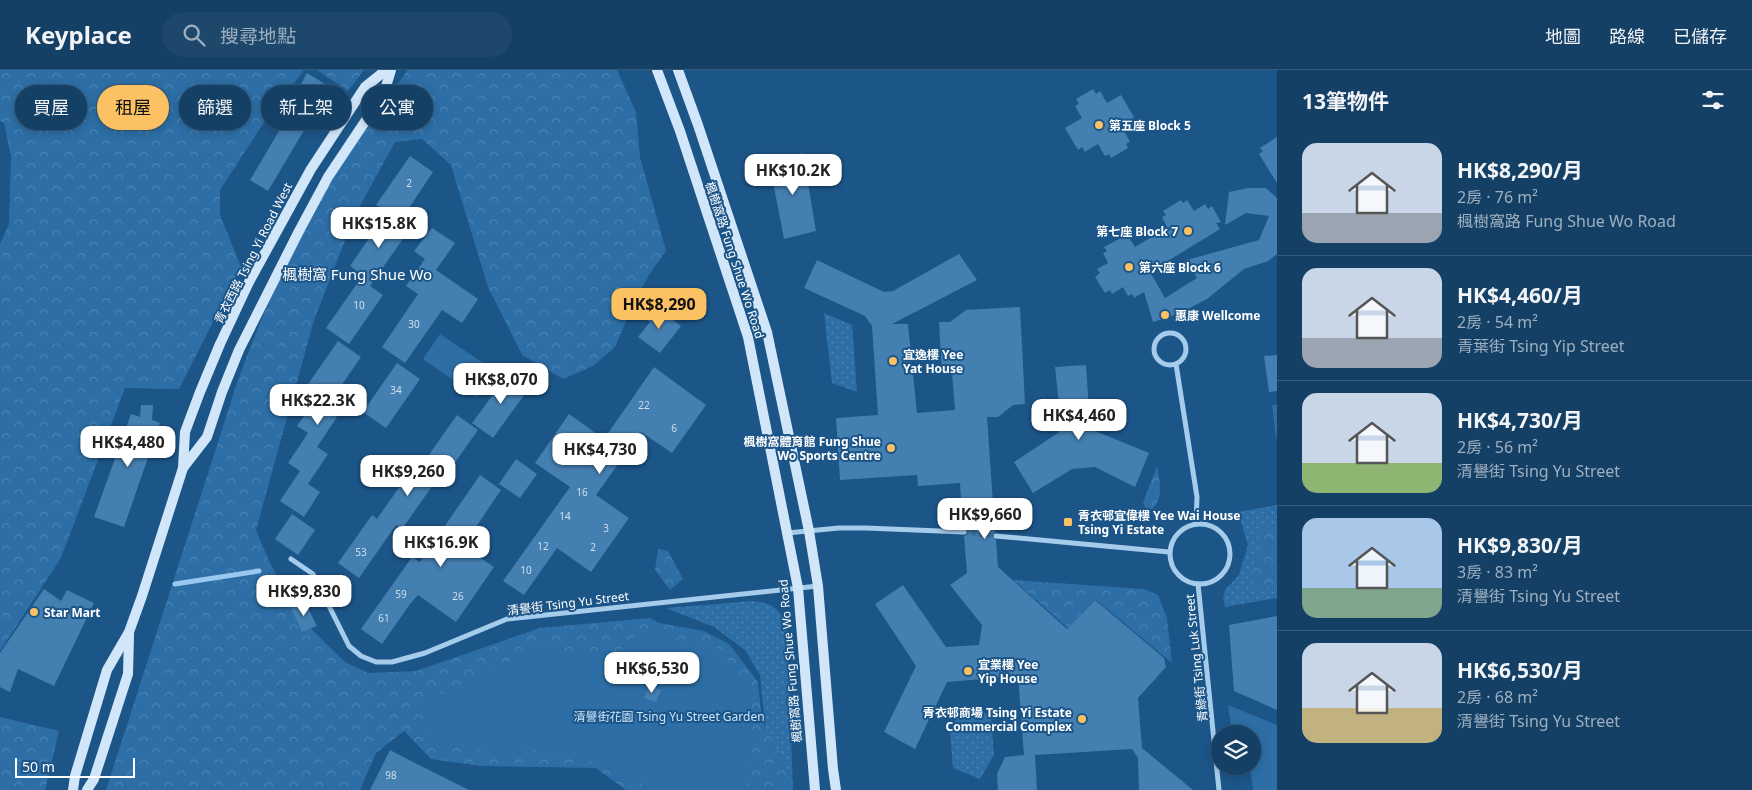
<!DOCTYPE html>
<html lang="zh-TW">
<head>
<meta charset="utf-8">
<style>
	:root { --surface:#154066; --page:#1e476c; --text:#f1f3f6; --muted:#9dafbf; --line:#34597a; --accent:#fcc163 }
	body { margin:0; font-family:"Noto Sans","Noto Sans TC",sans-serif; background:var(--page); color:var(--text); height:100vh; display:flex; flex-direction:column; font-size:19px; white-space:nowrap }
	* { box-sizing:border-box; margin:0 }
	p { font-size:16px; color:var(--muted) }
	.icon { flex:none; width:28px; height:28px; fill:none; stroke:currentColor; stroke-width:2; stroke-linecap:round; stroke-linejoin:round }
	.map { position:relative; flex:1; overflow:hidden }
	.side { display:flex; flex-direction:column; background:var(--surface); width:475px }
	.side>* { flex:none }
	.top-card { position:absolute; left:15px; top:15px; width:475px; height:45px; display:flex; gap:10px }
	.controls { position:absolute; left:1211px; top:655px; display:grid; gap:10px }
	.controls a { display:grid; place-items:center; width:50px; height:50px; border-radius:50%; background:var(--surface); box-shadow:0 2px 8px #0003,0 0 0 1px var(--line); font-size:25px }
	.scale { position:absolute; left:15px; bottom:12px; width:120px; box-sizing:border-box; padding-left:5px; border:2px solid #fff; border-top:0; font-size:14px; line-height:18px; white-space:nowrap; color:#fff; -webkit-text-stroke:4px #1c5588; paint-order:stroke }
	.price { position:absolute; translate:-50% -42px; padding:0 11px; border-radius:10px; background:#fff; color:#222; font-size:16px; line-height:32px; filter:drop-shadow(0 1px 2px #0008) }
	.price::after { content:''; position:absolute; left:50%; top:30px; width:15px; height:11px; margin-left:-8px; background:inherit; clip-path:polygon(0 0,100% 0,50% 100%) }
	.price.selected { background:var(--accent); color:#111 }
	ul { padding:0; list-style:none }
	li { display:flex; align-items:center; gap:15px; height:125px; padding:0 25px }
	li+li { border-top:1px solid var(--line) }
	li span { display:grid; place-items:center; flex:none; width:140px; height:100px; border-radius:15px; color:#555 }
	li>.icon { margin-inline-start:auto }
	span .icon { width:60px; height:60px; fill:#fffc; stroke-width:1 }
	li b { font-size:21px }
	h2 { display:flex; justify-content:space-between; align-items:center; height:60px; padding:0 25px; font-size:21px }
	.pill { padding:0 18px; border-radius:22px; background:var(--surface); box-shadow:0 2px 8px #0003,0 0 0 1px var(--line); font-size:18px; line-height:45px }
	.pill.selected { background:var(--accent); color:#111 }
	header { display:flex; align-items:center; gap:30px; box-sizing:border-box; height:70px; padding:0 25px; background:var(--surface); border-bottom:1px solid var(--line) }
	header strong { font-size:24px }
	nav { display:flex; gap:28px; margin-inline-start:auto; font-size:18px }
	.search { width:350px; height:45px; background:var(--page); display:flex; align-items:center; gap:12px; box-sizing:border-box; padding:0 18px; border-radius:28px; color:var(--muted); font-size:19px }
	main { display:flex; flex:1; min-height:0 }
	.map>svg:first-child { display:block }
	.grass { fill:url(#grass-dots) }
	.forest { fill:url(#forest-crowns) }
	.garden { fill:#2c6ea5 }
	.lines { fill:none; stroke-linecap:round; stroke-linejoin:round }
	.stream { stroke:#99c8ee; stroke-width:5 }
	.building { fill:#447fb1 }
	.minor-tunnel { stroke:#3e6e9a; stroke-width:5; stroke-dasharray:5 2.5; stroke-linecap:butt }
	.minor { stroke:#a6ccec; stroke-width:5 }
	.secondary { stroke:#d2e6f9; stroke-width:10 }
	.poi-dot { fill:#fcc163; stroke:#1c5588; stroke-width:2 }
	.labels { text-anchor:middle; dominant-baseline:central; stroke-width:4; stroke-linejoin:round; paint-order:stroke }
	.number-label { font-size:10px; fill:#d0dfec }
	.poi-label { font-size:12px; font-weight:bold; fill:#fff; stroke:#1c5588; text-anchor:start }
	.street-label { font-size:12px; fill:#fff; stroke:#1c5588 }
	.park-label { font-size:12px; fill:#cbe4f9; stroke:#1c5588 }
	.quarter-label { font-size:15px; fill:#fff; stroke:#1c5588 }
</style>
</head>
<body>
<header>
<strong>Keyplace</strong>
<div class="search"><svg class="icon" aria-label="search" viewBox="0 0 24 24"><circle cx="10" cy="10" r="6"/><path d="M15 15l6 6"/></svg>搜尋地點</div>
<nav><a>地圖</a><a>路線</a><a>已儲存</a></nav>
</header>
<main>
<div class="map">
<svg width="1277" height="720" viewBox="0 0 1277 720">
	<defs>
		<pattern id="grass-dots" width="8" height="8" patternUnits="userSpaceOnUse" patternTransform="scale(1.25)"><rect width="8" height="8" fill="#2c6ea5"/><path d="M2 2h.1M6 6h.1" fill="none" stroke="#4c84b2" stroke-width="1.8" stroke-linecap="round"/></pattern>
		<pattern id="forest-crowns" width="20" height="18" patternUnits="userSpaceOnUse" patternTransform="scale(1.25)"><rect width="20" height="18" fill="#2c6ea5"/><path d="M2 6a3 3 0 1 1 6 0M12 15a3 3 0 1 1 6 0" fill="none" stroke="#4c84b2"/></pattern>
	</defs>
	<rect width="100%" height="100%" fill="#1c5588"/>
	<g class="grass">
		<polygon points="824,243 852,255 857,322 832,313"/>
		<polygon points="1277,435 1277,528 1225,537 1223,527 1225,520 1239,505 1248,475 1238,442"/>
		<path d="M753 531C774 534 779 538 787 557L793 720H758L767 677 760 605 745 580 714 557 666 538Z"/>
		<polygon points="963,636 977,636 991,648 994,685 980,709 953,698 950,661"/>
	</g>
	<g class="forest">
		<polygon points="0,0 304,0 261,57 220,120 220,145 241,197 179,319 125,318 61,488 0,581 0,174 9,154 11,87 4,53 0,51"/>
		<polygon points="317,0 364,0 348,21"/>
		<path d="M408 0H617L636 42 640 87 666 181 649 205 636 228 615 277 593 296 563 309 522 285 488 217 451 95 422 69 395 72 355 145 314 250 256 460 269 491 302 550 345 592 368 603 416 601 540 558 650 548 659 553 704 561 729 574 758 612 762 651 787 697 789 720H626L596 698 481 696 431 689 404 661 376 683 360 720H106L237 313C266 231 306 147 354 74 371 48 390 24 408 0Z"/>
		<path d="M1157 396C1160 415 1165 429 1148 443L1143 433Z"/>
		<polygon points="1277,454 1277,516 1254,520 1252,506 1261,472 1258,461"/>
		<polygon points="658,479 668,481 683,509 670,520 655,500"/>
		<polygon points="1013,510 1144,519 1158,525 1167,548 1172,593 1095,529 1068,558"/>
		<polygon points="0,647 59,661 45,720 0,720"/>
	</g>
	<g class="garden">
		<polygon points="440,264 495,301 477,327 423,289"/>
		<polygon points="1272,335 1277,335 1277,368 1276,368"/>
		<polygon points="644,557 683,574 715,574 751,624 746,720 654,720 595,692 539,679 512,685 432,673 419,634 542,577 572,583 592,590 611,589"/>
		<polygon points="1228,635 1277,655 1277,720 1253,720 1250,696 1252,696 1252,664 1232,664"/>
	</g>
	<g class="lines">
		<polyline class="stream" points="175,514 259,501"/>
	</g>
	<g class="building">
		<polygon points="307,3 325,14 321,20 324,21 317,33 297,21"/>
		<polygon points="1093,19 1096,24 1100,21 1107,33 1121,25 1134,47 1131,49 1133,53 1123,59 1130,72 1126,74 1128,78 1111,88 1109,84 1105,86 1098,74 1085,82 1082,77 1078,80 1065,58 1082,48 1075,36 1079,34 1076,29"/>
		<polygon points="288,46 306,57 268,121 250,110"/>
		<polygon points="1277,67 1277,113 1259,84 1263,81 1260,78"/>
		<polygon points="803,83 816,161 784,169 769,91"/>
		<polygon points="410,86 433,102 397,156 407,163 370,216 383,225 349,274 326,258 363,205 350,196 387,142 376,135"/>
		<polygon points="1248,118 1266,118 1277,128 1277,184 1268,191 1244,199 1207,229 1180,243 1153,252 1144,222 1134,228 1132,224 1128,226 1123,217 1112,224 1110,220 1105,223 1095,207 1100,203 1097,199 1108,193 1103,183 1107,181 1104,177 1123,167 1124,169 1128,166 1135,177 1157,164 1167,157 1162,147 1166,145 1163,141 1181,130 1183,133 1187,130 1194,141 1205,134 1208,139 1212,136 1221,152 1216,153 1220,159 1150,202 1165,228 1197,208 1187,190 1259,170 1269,146 1246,143 1225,155 1229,122"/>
		<polygon points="432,158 455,173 436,200 478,229 462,253 442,240 405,293 382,277 418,224 406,216 425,189 414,181"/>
		<polygon points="959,184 977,210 892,254 908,254 917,343 955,340 952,303 942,304 939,252 950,252 966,240 1020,237 1025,334 1013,335 998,347 987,347 995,462 992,466 996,470 998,497 1067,559 1095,530 1164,588 1166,597 1138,628 1142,678 1193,720 1139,720 1138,688 1132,679 1035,685 1037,720 998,720 997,704 1005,687 1024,685 1018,606 947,612 915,679 884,662 916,596 875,534 903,515 946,577 979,575 982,555 950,515 967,503 964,466 967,465 968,462 967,459 963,458 960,413 918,416 917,405 840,410 836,348 878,345 872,256 865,246 804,218 817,190 884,222 893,221"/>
		<polygon points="655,237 681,256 660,283 638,267 650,252 646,249"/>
		<polygon points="338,271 361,287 325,339 337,347 317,377 328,384 308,414 320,422 304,447 280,431 300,401 288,393 308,363 297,356 316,328 304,320"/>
		<polygon points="1277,285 1277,321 1269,322 1264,286"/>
		<polygon points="397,293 420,309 386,358 363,342"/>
		<polygon points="1086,295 1090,355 1095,361 1149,383 1135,417 1095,397 1072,399 1033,423 1014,392 1058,363 1061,355 1055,297"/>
		<polygon points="654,297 706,335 672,383 641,362 596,425 629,448 591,502 557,478 524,525 503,511 570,417 535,393 569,344 604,369"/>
		<polygon points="509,303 530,317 493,368 472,353"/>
		<polygon points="141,335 153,335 152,350 160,353 124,457 94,447 131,344 140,347"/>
		<polygon points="457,345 478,360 444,408 440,405 402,459 396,455 359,508 338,493 372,445 377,449 414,396 419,399"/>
		<polygon points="516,389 537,404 520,428 499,414"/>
		<polygon points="480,405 501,420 463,476 494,497 456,552 418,525 410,534 382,574 361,559 412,487 420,492"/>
		<polygon points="292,444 315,460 298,485 275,469"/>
		<polygon points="44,519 61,531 67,520 94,533 54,616 18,599 10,622 0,617 0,583"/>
		<polygon points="305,532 317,556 302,562 291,538"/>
		<polygon points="1277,546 1277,640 1234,621 1229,555"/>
		<polygon points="649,616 661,620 656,632 644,628"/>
		<polygon points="390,680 411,691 469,720 370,720"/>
	</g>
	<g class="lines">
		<polyline class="minor-tunnel" points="964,462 996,466"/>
		<g class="minor">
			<circle cx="1170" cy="279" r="16"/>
			<polyline points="1176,294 1197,427 1196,454"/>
			<circle cx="1200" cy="484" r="30"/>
			<polyline points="787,463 839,458 866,458 964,462"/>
			<polyline points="996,466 1169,482"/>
			<polyline points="291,489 313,504 349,576 361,586 376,592 392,592 425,583 507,549 818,516"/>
			<polyline points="1198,514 1219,720"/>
		</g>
		<g class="secondary">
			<polyline points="657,0 680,61 748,267 798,518 815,720"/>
			<polyline points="678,0 698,55 767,262 809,461 818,516 833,699 836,720"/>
			<polyline points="183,398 207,367 222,322 239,280 299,161 328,107 384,23 391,0"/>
			<polyline points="73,720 75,706 107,600 129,562 142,526 183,398 185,362 200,322 220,274 249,212 311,99 365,17 386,0"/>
			<polyline points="87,720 94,709 128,604 129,565"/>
		</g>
	</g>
	<g class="poi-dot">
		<circle cx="1099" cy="55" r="5"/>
		<circle cx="1188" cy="161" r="5"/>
		<circle cx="1129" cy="197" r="5"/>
		<circle cx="1165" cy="245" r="5"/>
		<circle cx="893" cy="291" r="5"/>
		<circle cx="891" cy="378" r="5"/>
		<rect x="1063" y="447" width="10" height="10" rx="2.5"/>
		<circle cx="34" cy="542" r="5"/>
		<circle cx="968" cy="601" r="5"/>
		<circle cx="1082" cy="649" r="5"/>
	</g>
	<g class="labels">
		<g class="number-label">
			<text x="409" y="113">2</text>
			<text x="359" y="235">10</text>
			<text x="414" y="254">30</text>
			<text x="396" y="320">34</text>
			<text x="644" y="335">22</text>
			<text x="674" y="358">6</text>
			<text x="582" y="422">16</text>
			<text x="565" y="446">14</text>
			<text x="606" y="458">3</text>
			<text x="543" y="476">12</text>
			<text x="593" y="477">2</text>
			<text x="361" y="482">53</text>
			<text x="526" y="500">10</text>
			<text x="401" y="524">59</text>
			<text x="458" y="526">26</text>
			<text x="384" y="548">61</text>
			<text x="391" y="705">98</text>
		</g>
		<g class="poi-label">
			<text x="1109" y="55">第五座 Block 5</text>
			<text x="1178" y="161" text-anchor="end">第七座 Block 7</text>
			<text x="1139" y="197">第六座 Block 6</text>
			<text x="1175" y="245">惠康 Wellcome</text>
			<text x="903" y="284">宜逸樓 Yee<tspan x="903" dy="14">Yat House</tspan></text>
			<text x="881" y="371" text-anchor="end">楓樹窩體育館 Fung Shue<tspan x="881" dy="14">Wo Sports Centre</tspan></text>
			<text x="1078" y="445">青衣邨宜偉樓 Yee Wai House<tspan x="1078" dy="14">Tsing Yi Estate</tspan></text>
			<text x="44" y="542">Star Mart</text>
			<text x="978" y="594">宜業樓 Yee<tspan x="978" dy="14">Yip House</tspan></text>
			<text x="1072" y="642" text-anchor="end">青衣邨商場 Tsing Yi Estate<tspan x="1072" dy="14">Commercial Complex</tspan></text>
		</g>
		<g class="street-label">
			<text transform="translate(253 183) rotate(-63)">青衣西路 Tsing Yi Road West</text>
			<text transform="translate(735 190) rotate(72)">楓樹窩路 Fung Shue Wo Road</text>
			<text transform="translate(568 533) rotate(-7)">清譽街 Tsing Yu Street</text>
			<text transform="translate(1196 588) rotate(-96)">青綠街 Tsing Luk Street</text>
			<text transform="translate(790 591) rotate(-95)">楓樹窩路 Fung Shue Wo Road</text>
		</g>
		<g class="park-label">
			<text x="669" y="646">清譽街花園 Tsing Yu Street Garden</text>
		</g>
		<g class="quarter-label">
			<text x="357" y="204">楓樹窩 Fung Shue Wo</text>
		</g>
	</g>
</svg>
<div class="controls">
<a><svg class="icon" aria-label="layers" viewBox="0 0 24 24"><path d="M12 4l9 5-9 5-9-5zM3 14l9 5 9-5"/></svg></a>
</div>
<div class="scale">50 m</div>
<b class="price" style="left:793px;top:126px">HK$10.2K</b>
<b class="price" style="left:379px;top:179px">HK$15.8K</b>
<b class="price selected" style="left:659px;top:260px">HK$8,290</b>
<b class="price" style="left:501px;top:335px">HK$8,070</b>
<b class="price" style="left:318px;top:356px">HK$22.3K</b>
<b class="price" style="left:1079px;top:371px">HK$4,460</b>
<b class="price" style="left:128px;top:398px">HK$4,480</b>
<b class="price" style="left:600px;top:405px">HK$4,730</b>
<b class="price" style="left:408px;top:427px">HK$9,260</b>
<b class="price" style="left:985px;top:470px">HK$9,660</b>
<b class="price" style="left:441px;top:498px">HK$16.9K</b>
<b class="price" style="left:304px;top:547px">HK$9,830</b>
<b class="price" style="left:652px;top:624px">HK$6,530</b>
<div class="top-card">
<a class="pill">買屋</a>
<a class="pill selected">租屋</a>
<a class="pill">篩選</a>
<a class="pill">新上架</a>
<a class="pill">公寓</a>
</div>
</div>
<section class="side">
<h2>13筆物件<svg class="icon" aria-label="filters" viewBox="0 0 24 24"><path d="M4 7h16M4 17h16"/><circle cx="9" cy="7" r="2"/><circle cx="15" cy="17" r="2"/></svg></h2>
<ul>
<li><span style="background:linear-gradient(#c9d6e8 70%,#9aa5b1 0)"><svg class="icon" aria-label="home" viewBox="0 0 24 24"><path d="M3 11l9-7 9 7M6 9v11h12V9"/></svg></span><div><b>HK$8,290/月</b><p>2房 · 76 m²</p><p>楓樹窩路 Fung Shue Wo Road</p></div></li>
<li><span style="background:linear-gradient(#c9d6e8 70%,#9aa5b1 0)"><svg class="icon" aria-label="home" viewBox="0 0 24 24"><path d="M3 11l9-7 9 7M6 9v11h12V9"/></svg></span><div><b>HK$4,460/月</b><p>2房 · 54 m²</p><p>青葉街 Tsing Yip Street</p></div></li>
<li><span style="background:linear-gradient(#c9d6e8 70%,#8fb573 0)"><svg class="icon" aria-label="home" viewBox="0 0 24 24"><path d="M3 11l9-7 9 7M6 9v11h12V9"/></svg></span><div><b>HK$4,730/月</b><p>2房 · 56 m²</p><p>清譽街 Tsing Yu Street</p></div></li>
<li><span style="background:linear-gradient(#a9c7e8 70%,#7fa58c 0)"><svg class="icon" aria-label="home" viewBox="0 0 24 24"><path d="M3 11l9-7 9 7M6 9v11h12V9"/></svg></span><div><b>HK$9,830/月</b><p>3房 · 83 m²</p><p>清譽街 Tsing Yu Street</p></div></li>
<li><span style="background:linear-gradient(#c9d6e8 65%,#c2b280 0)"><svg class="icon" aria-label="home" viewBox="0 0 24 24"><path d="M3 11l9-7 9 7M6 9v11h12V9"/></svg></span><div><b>HK$6,530/月</b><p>2房 · 68 m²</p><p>清譽街 Tsing Yu Street</p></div></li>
</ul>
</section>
</main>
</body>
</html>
